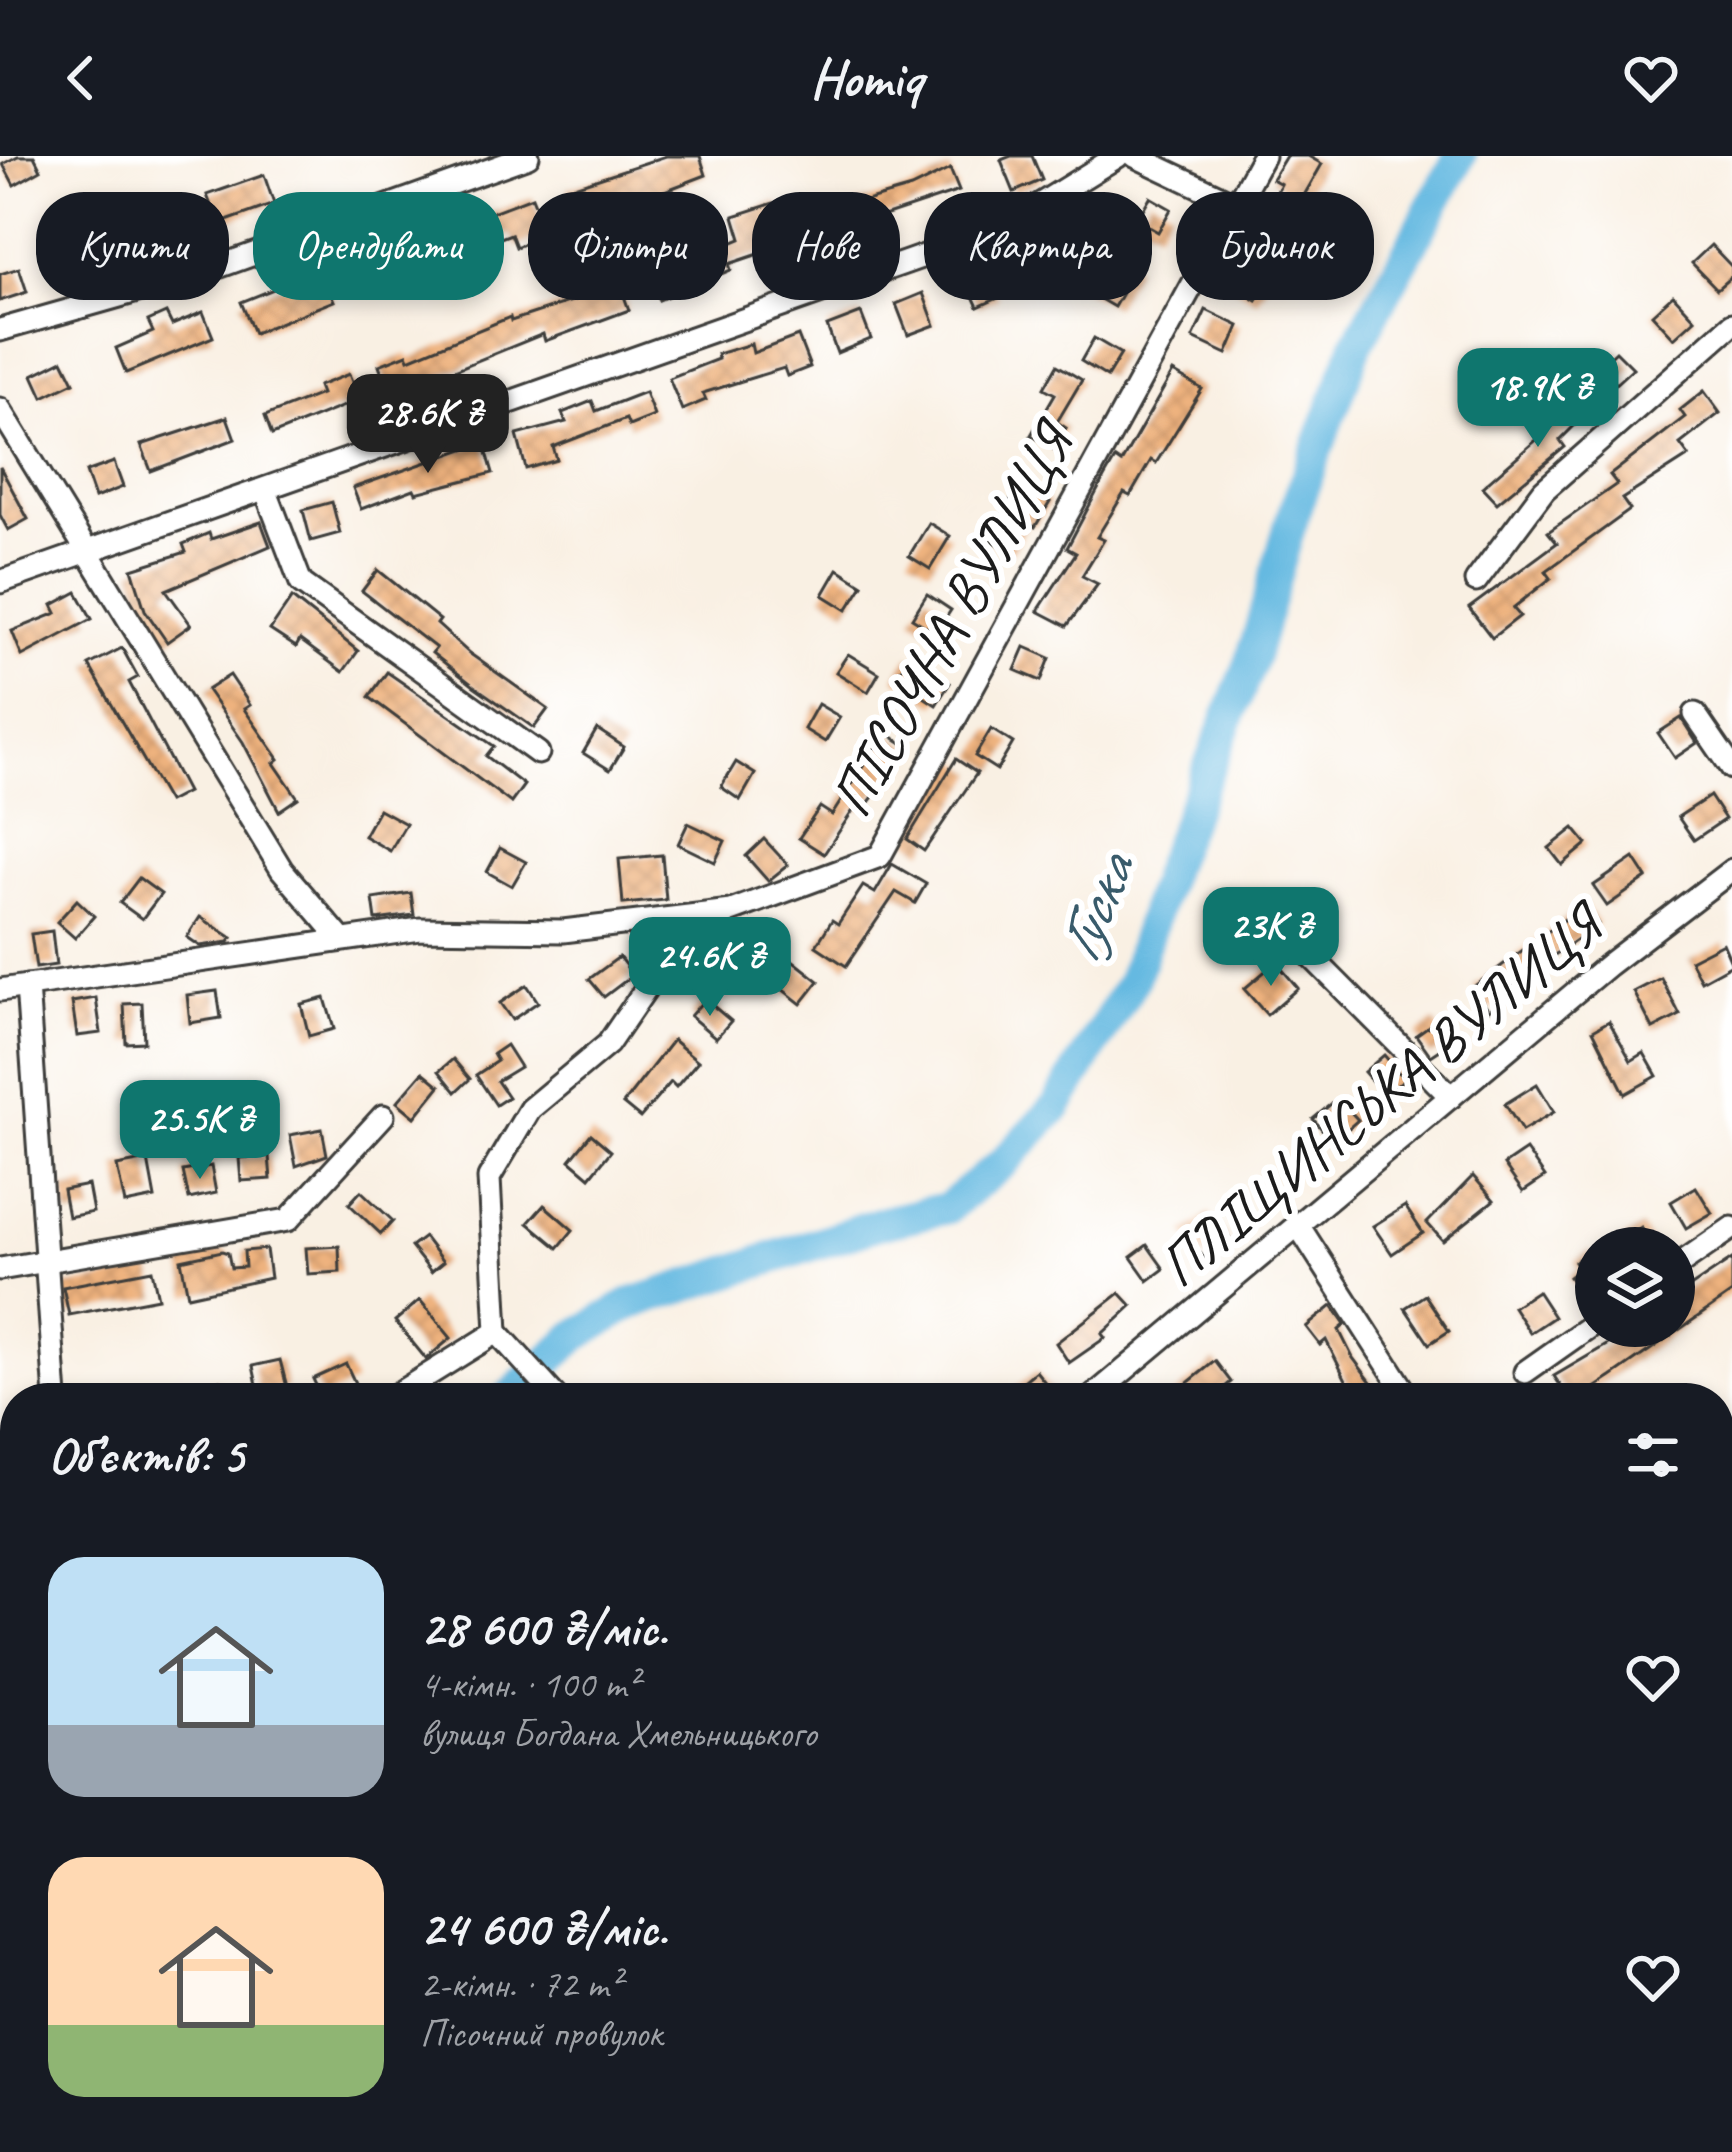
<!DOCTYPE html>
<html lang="uk">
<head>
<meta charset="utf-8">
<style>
	:root { --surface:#171b24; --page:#242831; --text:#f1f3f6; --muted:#9ea1a6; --accent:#0f766e }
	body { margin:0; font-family:Caveat,sans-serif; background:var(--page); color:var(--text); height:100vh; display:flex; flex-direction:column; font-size:45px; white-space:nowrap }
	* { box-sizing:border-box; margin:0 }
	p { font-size:39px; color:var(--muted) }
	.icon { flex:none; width:66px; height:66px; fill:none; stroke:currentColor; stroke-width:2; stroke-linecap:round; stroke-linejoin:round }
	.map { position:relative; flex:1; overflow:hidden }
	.panel { position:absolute; left:0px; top:1227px; width:1734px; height:771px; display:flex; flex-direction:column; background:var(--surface); border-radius:48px 48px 0 0; box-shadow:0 6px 18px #0003 }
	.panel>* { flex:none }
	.banner { position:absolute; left:36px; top:36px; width:1662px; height:108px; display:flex; gap:24px }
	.buttons { position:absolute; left:1575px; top:1071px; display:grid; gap:24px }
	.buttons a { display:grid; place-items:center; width:120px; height:120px; border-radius:50%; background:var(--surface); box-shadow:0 6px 18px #0003; font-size:60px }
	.price { position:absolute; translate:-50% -102px; padding:0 27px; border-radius:24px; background:var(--accent); color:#fff; font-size:39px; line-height:78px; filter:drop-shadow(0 3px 6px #0008) }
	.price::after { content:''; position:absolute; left:50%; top:72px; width:36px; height:27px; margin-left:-18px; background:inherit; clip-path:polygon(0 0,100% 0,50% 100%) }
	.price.selected { background:#222; color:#fff }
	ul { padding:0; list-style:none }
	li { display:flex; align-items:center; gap:36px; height:300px; padding:0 48px }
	li span { display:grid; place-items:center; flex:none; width:336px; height:240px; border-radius:36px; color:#555 }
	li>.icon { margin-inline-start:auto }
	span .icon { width:144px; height:144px; fill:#fffc; stroke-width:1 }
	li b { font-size:51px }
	h2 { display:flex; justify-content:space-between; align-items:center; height:144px; padding:0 48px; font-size:51px }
	.pill { padding:0 42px; border-radius:48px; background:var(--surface); box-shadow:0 6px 18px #0003; font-size:42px; line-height:108px }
	.pill.selected { background:var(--accent); color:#fff }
	header { display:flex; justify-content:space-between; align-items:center; height:156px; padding:0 48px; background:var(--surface); font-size:54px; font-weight:700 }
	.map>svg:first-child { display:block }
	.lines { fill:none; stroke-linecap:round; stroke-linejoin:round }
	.river { stroke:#65b9e1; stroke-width:33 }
	.building { fill:url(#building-cross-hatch) }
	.minor-casing { stroke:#3d3c3a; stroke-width:27 }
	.minor { stroke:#fff; stroke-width:21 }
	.labels { text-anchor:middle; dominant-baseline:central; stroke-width:12; stroke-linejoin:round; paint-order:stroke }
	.street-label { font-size:60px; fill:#1c1c1c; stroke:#fff }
	.water-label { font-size:63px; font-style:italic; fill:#395b6b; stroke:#fff }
</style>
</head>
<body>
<header><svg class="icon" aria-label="back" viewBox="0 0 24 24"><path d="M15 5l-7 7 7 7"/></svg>Homiq<svg class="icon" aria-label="heart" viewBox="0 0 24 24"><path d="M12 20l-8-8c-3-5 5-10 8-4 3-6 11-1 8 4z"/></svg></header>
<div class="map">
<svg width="1732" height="1996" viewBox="0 0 1732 1996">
	<defs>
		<pattern id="building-cross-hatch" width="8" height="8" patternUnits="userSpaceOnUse" patternTransform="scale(3)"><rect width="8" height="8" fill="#eeb27e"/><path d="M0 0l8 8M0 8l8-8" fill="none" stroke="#cc986c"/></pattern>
	</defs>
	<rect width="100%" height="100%" fill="#fff"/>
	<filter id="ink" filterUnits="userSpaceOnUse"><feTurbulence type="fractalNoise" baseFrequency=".00833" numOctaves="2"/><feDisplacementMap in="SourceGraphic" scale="24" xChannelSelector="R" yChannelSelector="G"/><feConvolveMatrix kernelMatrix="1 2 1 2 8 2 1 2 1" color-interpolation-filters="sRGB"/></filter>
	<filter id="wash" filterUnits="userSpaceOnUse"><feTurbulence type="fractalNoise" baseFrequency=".004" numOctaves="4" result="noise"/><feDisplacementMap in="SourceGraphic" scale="48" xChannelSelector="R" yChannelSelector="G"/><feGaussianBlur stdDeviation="2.7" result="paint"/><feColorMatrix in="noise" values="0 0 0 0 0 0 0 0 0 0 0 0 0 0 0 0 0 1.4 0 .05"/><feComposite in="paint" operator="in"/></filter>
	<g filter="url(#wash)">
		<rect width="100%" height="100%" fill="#f9f0e3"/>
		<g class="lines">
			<g class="river">
				<polyline points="508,1242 576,1180 631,1148 880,1067 947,1052 1004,1006 1057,950 1133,824 1169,710 1251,506 1295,352 1357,188 1460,0"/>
				<polyline points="0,1465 15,1457"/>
			</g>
		</g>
		<g id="blocks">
			<g class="building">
				<polygon points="18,0 34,0 41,14 14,29 3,8"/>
				<polygon points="666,0 700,0 706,19 628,49 576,60 568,32"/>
				<polygon points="1011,0 1032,0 1042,24 1014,36 1001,4"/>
				<polygon points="1286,0 1308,0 1322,8 1260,116 1271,122 1257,145 1227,127 1281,28 1272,23"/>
				<polygon points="950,13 959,35 860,68 855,48 911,32"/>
				<polygon points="264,19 274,48 218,68 207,39"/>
				<polygon points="532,41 547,78 516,91 511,78 461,97 450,72"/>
				<polygon points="1150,41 1171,53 1158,76 1137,64"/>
				<polygon points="777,46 782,61 825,49 833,79 813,84 812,80 729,108 731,114 659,144 650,121 741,83 734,60"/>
				<polygon points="1060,56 1092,72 1087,82 1137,111 1114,151 1083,133 1098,108 1047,83"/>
				<polygon points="389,71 401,102 379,110 367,80"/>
				<polygon points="112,72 124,99 96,112 85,88"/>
				<polygon points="1711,89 1732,111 1732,120 1717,133 1692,107"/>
				<polygon points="19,112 27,136 0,145 0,118"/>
				<polygon points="984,112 998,142 978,151 964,121"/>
				<polygon points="321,114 334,145 254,177 241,146"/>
				<polygon points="620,129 629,154 545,185 543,178 391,240 379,209 407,198 409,203 510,161 511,165"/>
				<polygon points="923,137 935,169 908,179 896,148"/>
				<polygon points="1673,139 1695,163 1674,182 1652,158"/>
				<polygon points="1206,154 1239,170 1227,198 1193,182"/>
				<polygon points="203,156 213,181 126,217 116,192 153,176 148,165 166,157 172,169"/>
				<polygon points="861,157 871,183 837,197 827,170"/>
				<polygon points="798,180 810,211 787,220 784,212 703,237 706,244 682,254 669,222 718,203 717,198 751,188 753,197"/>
				<polygon points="1094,182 1121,198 1107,221 1081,205"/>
				<polygon points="1616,195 1633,212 1610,233 1594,216"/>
				<polygon points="63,204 74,226 43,241 33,219"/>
				<polygon points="1057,209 1082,224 1057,266 1066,272 1053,293 1031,279 1055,238 1044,232"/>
				<polygon points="1173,216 1202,233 1156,307 1151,304 1130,340 1124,337 1097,381 1104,384 1082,420 1098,428 1067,470 1038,455 1076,397 1067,392 1104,322 1115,303 1121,307"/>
				<polygon points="349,218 359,244 272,279 265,260 321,238 318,230"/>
				<polygon points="1704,235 1720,257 1680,288 1689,300 1622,343 1630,354 1546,415 1551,422 1513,452 1520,460 1492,482 1469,452 1557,387 1548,376 1617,328 1610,319 1685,261 1680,254"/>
				<polygon points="645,236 654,260 629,270 626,263 553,291 557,304 526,313 517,279 566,266 562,257 592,245 596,255"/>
				<polygon points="1574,238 1593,251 1560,284 1565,291 1497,347 1482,331 1556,267 1551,262"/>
				<polygon points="227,261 235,283 151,315 141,289"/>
				<polygon points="484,286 493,317 416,337 414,333 361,353 353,332"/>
				<polygon points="114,306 123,331 95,342 86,316"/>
				<polygon points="0,311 28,363 8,374 0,359"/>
				<polygon points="1019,328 1050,346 1035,371 1028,367 1011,396 989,383"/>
				<polygon points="332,346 340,377 311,385 303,354"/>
				<polygon points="261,366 270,390 166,434 191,469 167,486 145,454 132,413 186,396 183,388 209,377 211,383"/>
				<polygon points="929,367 950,380 930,413 909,400"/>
				<polygon points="838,413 863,429 847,454 823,439"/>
				<polygon points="378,414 440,464 437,468 469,497 548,553 534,572 474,530 432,497 436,492 362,435"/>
				<polygon points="77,436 92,463 22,500 12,475 57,457 53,449"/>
				<polygon points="927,438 951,454 936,477 912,462"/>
				<polygon points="292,442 358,495 343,516 300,484 296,491 270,474"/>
				<polygon points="1025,491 1050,502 1041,525 1015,514"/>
				<polygon points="122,492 138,521 129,526 187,636 168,646 89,509"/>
				<polygon points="848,498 879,517 868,536 836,516"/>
				<polygon points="909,500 950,527 936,549 895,522"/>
				<polygon points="387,516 494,590 486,600 524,629 511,647 369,541"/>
				<polygon points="230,519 250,549 244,553 279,603 274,607 298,642 279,655 243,586 207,534"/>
				<polygon points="818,548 840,561 825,586 804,573"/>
				<polygon points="1681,562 1697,587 1675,602 1658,577"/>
				<polygon points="597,573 624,591 610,614 583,597"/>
				<polygon points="991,573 1013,587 997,614 975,600"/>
				<polygon points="885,576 910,592 863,654 856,650 824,698 799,682 820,651 832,659"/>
				<polygon points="956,603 977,617 924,695 907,683"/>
				<polygon points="736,606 755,618 740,644 721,631"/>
				<polygon points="1710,640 1725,663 1694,684 1678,661"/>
				<polygon points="379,653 406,668 390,695 364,680"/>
				<polygon points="688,667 725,685 715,706 678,688"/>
				<polygon points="1574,672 1587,688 1562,709 1549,692"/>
				<polygon points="764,683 788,709 768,725 746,700"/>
				<polygon points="500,692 526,706 512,730 487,716"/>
				<polygon points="662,699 666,744 623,748 619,703"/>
				<polygon points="1634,702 1647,722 1607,750 1593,730"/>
				<polygon points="892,708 926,728 915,747 896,736 846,810 816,790 832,764 838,768 863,730 875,737"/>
				<polygon points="139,722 161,738 142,763 120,747"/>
				<polygon points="411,737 414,759 376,764 373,743"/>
				<polygon points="77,744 94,760 75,782 57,766"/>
				<polygon points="1585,748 1598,768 1504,835 1508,840 1489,854 1473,831"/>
				<polygon points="200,761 232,782 229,786 200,790 187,781"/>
				<polygon points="52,775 56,809 36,812 31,778"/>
				<polygon points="767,784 819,825 801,848 749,807"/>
				<polygon points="1723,787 1732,808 1701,825 1690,804"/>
				<polygon points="619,801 633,819 604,841 589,823"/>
				<polygon points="1276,806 1298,832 1267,859 1244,833"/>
				<polygon points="1661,822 1680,859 1653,873 1634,836"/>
				<polygon points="527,829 538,846 512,864 500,847"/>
				<polygon points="217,835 221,862 190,867 187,839"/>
				<polygon points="96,842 101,877 77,880 72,846"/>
				<polygon points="325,842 334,873 309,880 301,848"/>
				<polygon points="705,843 731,865 716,882 690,860"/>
				<polygon points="142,847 144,886 126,887 124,848"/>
				<polygon points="1609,865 1631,905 1644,897 1657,920 1625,938 1593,874"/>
				<polygon points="1434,866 1449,888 1431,900 1416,879"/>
				<polygon points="673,884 698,905 676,931 671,926 640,962 623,948"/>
				<polygon points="506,889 520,911 497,925 508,941 496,949 476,919 497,905 493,898"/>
				<polygon points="1384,899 1404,923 1385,940 1364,916"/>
				<polygon points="453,903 470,923 456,936 439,915"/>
				<polygon points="423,916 440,930 415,961 397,946"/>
				<polygon points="1537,928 1554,956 1522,975 1505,948"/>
				<polygon points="1338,942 1358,964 1333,986 1313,963"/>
				<polygon points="322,973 327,999 296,1010 290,979"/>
				<polygon points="591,978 611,995 590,1021 570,1004"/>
				<polygon points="1526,994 1545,1021 1523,1036 1504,1009"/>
				<polygon points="269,1000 271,1023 241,1025 239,1002"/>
				<polygon points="148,1004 155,1042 125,1048 117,1010"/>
				<polygon points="211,1010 216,1037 189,1043 183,1015"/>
				<polygon points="1473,1020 1494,1044 1443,1085 1427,1067"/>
				<polygon points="88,1029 93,1056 68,1061 63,1034"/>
				<polygon points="1696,1031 1712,1057 1686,1072 1671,1046"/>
				<polygon points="361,1035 393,1065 381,1078 349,1048"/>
				<polygon points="544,1049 573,1074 558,1092 528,1067"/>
				<polygon points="1405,1050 1423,1077 1392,1098 1373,1070"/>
				<polygon points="1209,1057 1229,1082 1204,1102 1184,1077"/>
				<polygon points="1641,1071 1655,1092 1609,1092"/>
				<polygon points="424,1081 443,1106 431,1116 411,1091"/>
				<polygon points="1147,1089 1164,1113 1148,1125 1131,1101"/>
				<polygon points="339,1090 340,1116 308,1118 306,1092"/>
				<polygon points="266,1093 270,1122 188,1140 181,1104 222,1095 228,1097 231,1112 245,1111 244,1095"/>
				<polygon points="1590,1095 1596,1104 1596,1125 1580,1136 1569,1121 1579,1113 1574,1106"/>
				<polygon points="1732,1103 1732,1137 1611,1221 1579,1242 1569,1242 1554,1220 1639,1170 1674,1170 1674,1142"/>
				<polygon points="152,1114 158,1142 69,1159 63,1131"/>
				<polygon points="1537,1135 1554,1161 1530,1177 1513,1151"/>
				<polygon points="1120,1137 1132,1150 1102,1178 1105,1182 1069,1207 1056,1187"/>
				<polygon points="1425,1139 1449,1175 1429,1188 1405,1152"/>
				<polygon points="420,1144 451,1182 426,1203 395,1165"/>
				<polygon points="1332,1150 1345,1169 1339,1174 1353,1202 1383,1242 1355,1242 1326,1184 1320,1189 1306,1171"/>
				<polygon points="280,1204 287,1231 259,1238 253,1210"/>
				<polygon points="1215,1205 1231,1226 1212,1242 1169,1242"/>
				<polygon points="346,1208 355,1227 322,1242 313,1223"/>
				<polygon points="1036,1215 1051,1234 1041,1242 1003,1242"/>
				<polygon points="220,1224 225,1242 169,1242 168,1236"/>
				<polygon points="0,1718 15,1721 15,1754 0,1750"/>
			</g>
		</g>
	</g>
	<g filter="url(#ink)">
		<use href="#blocks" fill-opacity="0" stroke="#3d3c3a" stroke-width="3"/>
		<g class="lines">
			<g class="minor-casing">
				<g id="minor">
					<polyline points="1135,0 1236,48"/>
					<polyline points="0,174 201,117 528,0"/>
					<polyline points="0,253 282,714 341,783"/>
					<polyline points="265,333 301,427 538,597"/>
					<polyline points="1476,425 1544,334 1732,168"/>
					<polyline points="0,426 938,95 1039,49 1118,0"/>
					<polyline points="1695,558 1732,612"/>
					<polyline points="1261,750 1451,941"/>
					<polyline points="27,830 56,1242"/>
					<polyline points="0,834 420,773 563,775 731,755 880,700 1263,0"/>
					<polyline points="1298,1069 1409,1242"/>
					<polyline points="1674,1112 1732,1072"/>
					<polyline points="0,1113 288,1064 383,960"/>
					<polyline points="497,1176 489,1022 530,953 608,888 677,787 726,758"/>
					<polyline points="497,1176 557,1242"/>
					<polyline points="1525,1216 1596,1166"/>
					<polyline points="391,1242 497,1176"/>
					<polyline points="1091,1242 1608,809 1732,714"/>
					<polyline points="0,1320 15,1316"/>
					<polyline points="1719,1414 1732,1404"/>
					<polyline points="0,1508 15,1496"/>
					<polyline points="1719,1697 1732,1715"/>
					<polyline points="1719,1827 1732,1818"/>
					<polyline points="1719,1975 1731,1996"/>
					<polyline points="124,1996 127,1983"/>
					<polyline points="359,1996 362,1983"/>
					<polyline points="706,1996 708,1983"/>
					<polyline points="943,1996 946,1983"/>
					<polyline points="1113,1996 1118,1983"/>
					<polyline points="1526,1996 1540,1983"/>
				</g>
			</g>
			<use href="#minor" class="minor"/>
		</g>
	</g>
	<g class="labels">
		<g class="street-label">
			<text transform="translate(951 465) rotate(-61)">ПІСОЧНА ВУЛИЦЯ</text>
			<text transform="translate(1379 940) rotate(-40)">ПЛІЩИНСЬКА ВУЛИЦЯ</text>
		</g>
		<g class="water-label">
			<text transform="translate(1095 752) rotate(-68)">Гуска</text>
		</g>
	</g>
</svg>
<div class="buttons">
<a><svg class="icon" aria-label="layers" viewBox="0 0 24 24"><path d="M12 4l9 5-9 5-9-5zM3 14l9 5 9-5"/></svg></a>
</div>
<b class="price" style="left:1538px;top:294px">18.9K ₴</b>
<b class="price selected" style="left:428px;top:320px">28.6K ₴</b>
<b class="price" style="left:1271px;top:833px">23K ₴</b>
<b class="price" style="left:710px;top:863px">24.6K ₴</b>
<b class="price" style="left:200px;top:1026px">25.5K ₴</b>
<div class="banner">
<a class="pill">Купити</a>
<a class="pill selected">Орендувати</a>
<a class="pill">Фільтри</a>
<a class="pill">Нове</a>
<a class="pill">Квартира</a>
<a class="pill">Будинок</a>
</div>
<section class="panel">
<h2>Об’єктів: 5<svg class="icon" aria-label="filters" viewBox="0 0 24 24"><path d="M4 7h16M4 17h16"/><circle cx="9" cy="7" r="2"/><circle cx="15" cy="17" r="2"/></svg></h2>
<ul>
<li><span style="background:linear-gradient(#bfe0f5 70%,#9aa5b1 0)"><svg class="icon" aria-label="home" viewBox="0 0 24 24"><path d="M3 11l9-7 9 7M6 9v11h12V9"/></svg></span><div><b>28 600 ₴/міс.</b><p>4-кімн. · 100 m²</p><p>вулиця Богдана Хмельницького</p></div><svg class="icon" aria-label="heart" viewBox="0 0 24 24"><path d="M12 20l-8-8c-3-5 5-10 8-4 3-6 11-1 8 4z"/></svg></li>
<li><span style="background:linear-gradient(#ffd9b3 70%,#8fb573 0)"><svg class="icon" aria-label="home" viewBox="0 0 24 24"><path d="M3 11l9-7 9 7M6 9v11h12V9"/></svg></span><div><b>24 600 ₴/міс.</b><p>2-кімн. · 72 m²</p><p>Пісочний провулок</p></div><svg class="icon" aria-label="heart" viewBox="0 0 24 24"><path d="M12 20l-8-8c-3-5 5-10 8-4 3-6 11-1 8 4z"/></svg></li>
</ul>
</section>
</div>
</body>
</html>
